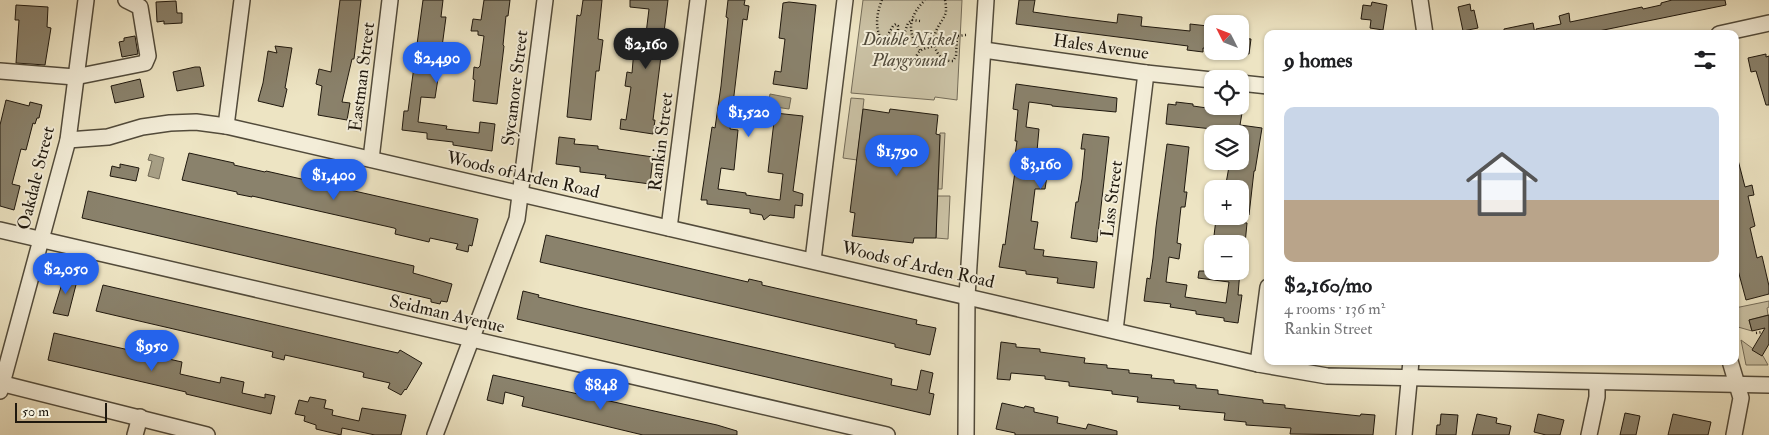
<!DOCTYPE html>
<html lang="en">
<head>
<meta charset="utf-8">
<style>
	:root { --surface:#fff; --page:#f6f6f6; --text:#202124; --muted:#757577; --accent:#2563eb }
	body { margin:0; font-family:"IM FELL Double Pica",serif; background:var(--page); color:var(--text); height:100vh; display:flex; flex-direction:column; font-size:19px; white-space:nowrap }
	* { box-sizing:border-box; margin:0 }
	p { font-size:16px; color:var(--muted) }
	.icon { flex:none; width:28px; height:28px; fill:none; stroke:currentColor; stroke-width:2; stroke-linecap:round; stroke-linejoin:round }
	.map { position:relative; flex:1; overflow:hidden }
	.panel { position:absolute; left:1264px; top:30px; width:475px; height:335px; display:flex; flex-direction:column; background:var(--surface); border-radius:10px; box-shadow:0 1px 4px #0004 }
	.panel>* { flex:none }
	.needle { width:32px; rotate:312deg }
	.controls { position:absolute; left:1204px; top:15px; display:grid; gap:10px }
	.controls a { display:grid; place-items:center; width:45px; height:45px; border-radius:10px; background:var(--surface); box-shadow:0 1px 4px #0004; font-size:25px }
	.scale { position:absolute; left:15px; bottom:12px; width:92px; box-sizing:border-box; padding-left:5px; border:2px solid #1f180e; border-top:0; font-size:14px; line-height:18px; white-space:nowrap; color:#1f180e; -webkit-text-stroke:4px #f3edd8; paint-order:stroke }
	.price { position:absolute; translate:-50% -42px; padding:0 11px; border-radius:18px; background:var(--accent); color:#fff; font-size:16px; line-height:32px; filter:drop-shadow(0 1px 2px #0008) }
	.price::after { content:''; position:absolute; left:50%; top:30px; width:15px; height:11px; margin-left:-8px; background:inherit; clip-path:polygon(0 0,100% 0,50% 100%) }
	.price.active { background:#222; color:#fff }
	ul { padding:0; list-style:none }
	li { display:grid; align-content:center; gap:10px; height:265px; padding:0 20px }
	li span { display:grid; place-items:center; height:155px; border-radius:10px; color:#555 }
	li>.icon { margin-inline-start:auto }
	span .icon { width:90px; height:90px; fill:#fffc; stroke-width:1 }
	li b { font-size:21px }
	h2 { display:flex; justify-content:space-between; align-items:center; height:60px; padding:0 20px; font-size:21px }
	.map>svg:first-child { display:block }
	.green { fill:#cac1a4; stroke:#746c59 }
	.water { fill:#a79f85; stroke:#716955 }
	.building { fill:#8a826c; stroke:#1f180e }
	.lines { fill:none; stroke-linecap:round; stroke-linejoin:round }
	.minor-casing { stroke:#524b3b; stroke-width:18 }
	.path { stroke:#1f180e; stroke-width:2.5; stroke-dasharray:1 2.5; stroke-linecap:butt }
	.minor { stroke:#f3edd8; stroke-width:15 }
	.labels { text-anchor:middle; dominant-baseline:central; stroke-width:4; stroke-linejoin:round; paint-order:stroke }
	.park-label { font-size:18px; font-style:italic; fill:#524b3b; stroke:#f3edd8 }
	.street-label { font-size:18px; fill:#1f180e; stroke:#f3edd8 }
</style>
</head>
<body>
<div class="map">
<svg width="1769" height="435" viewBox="0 0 1769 435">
	<rect width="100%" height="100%" fill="#ede4c3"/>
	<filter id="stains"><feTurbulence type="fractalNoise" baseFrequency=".004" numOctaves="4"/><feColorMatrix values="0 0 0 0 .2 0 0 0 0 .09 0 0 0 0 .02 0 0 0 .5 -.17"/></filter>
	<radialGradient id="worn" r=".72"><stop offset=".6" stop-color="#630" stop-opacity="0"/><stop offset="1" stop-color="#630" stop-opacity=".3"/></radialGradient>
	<g class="green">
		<polygon points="863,0 962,0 957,100 935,97 934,100 851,93"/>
		<polygon points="851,98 864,99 857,160 843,158"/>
		<polygon points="940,133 945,133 942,189 938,189"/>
		<polygon points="937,196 950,196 948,239 936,238"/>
		<polygon points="1769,301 1769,307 1767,308 1768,315 1749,320 1752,331 1738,327 1735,308"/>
		<polygon points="1741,340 1763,356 1768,365 1746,365"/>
	</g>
	<g class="water">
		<polygon points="770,94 791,98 789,109 768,106"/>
		<polygon points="150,154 164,158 159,179 148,176 152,161 148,160"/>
	</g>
	<g class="building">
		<polygon points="340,0 361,0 354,59 352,59 342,102 350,103 347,120 318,115 322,86 316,84 319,69 331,72"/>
		<polygon points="423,0 443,0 441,17 446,17 442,47 447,59 441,59 435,98 421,97 418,122 447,126 446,129 479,133 480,122 495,124 492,151 453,145 453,142 427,139 427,133 402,130 404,111 408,111"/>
		<polygon points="484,0 510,0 508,16 506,16 503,45 504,46 497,104 473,101 475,80 473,79 474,67 478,68 480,66 484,36 478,35 478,31 471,31 473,19 481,20"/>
		<polygon points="583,0 602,0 598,39 603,40 599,71 596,71 591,120 567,117 577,15 580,16 581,14"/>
		<polygon points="630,0 668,0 653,120 655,120 653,134 620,129 621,119 626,120 631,87 625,86 627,72 632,73 634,49 644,50 649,9 630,7"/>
		<polygon points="728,0 745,0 744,5 749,6 747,20 743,19 730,129 738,130 734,170 721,168 718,189 746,193 746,195 780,200 783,174 768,172 775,113 803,116 793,191 803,194 802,206 795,205 794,218 770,215 764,220 762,215 750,213 750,209 707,204 707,200 701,200 712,127 715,128 721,86 728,18 726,17"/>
		<polygon points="1019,0 1035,0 1033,12 1069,17 1117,23 1118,14 1142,17 1141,26 1190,31 1190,24 1208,26 1207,34 1212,35 1212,49 1203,48 1203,52 1187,50 1188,46 1016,24"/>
		<polygon points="1672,0 1725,0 1726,5 1584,34 1536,34 1536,29 1561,24 1559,16 1569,13 1570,22 1642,7 1643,9 1661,5 1661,3"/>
		<polygon points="176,1 177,13 182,13 182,23 164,24 164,21 157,22 156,2"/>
		<polygon points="789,2 816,5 807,89 773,84 775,71 781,72 785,39 779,38 783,3"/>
		<polygon points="1372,2 1387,5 1383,30 1370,28 1371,20 1361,19 1363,5 1371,6"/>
		<polygon points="1470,4 1471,11 1474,10 1478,28 1463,31 1458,7"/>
		<polygon points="16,5 48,7 47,27 51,28 45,65 16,63 19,20 15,20"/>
		<polygon points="1533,23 1535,34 1504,34 1504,29"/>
		<polygon points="135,36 138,54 122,57 119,42 124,41 124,38"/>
		<polygon points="1240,38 1251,39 1249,54 1240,53"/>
		<polygon points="275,46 292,48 285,88 287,89 283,107 258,101 263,83 268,51 277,53"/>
		<polygon points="1766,54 1766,57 1769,56 1769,105 1766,105 1756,71 1751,72 1748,58"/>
		<polygon points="195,67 200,67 204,86 177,91 173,72"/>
		<polygon points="140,79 144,97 115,103 111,86"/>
		<polygon points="1016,84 1117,98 1116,112 1052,106 1052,105 1029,102 1026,127 1039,129 1037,151 1045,153 1043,176 1047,176 1045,189 1035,189 1031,221 1038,222 1034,249 1044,250 1043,256 1097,262 1094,288 1057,283 1058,278 1026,274 1026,271 999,267 1003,244 1005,245 1016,164 1014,163 1017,141 1015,141 1018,110 1013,109"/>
		<polygon points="6,100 29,106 30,102 42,105 39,118 37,118 35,124 33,123 26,150 21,149 12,184 20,186 14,210 0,206 0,125"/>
		<polygon points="1176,102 1193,104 1193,106 1242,113 1240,125 1262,128 1255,171 1254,171 1249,215 1240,214 1240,189 1225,189 1230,161 1240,161 1240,129 1240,132 1166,124 1168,104 1176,105"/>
		<polygon points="863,109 889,113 890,109 938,115 936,134 940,135 936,238 914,238 913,243 852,236 855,213 850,212"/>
		<polygon points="1083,134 1109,137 1097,242 1071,238 1076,202 1078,202 1082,179 1085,149 1081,149"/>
		<polygon points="559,137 575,139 574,144 598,146 598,149 653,157 650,184 605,178 606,175 580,172 580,167 556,164"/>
		<polygon points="1167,144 1189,147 1184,192 1187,192 1185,207 1181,207 1177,243 1181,244 1179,259 1169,257 1166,282 1187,285 1185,297 1226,303 1229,282 1198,278 1199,271 1240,271 1238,295 1242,295 1238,323 1224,321 1224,318 1196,314 1196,311 1170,307 1171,304 1144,301 1147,278 1150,279 1153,258 1156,227"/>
		<polygon points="189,153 234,163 234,165 265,172 266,171 478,219 472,246 469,245 468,252 456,249 458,244 430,238 429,242 395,234 396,229 394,228 252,196 252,197 237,194 237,192 182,180"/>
		<polygon points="1738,160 1745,187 1752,185 1754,195 1748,196 1755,226 1750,228 1757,258 1762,256 1769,286 1769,294 1746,300 1735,259 1735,161"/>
		<polygon points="120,164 139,168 136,181 110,176 112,166 120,168"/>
		<polygon points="88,191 414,266 413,273 452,284 447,302 441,301 440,304 431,302 431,299 414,295 82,218"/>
		<polygon points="1216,219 1247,223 1245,244 1213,244"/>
		<polygon points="546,235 748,282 749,279 762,282 762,285 917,320 916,324 936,328 930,355 895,347 895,344 540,262"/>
		<polygon points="65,274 78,277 68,316 53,313"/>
		<polygon points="103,285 367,346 398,353 400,350 422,363 406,390 405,389 401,395 388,388 390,383 363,377 364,373 362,372 285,355 284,360 272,357 273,352 96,311"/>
		<polygon points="523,291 539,295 538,297 583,308 892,379 891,385 917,390 921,370 933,373 929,393 934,394 930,415 517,319"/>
		<polygon points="1769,315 1769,344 1762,356 1752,350 1765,328 1752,331 1749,320"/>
		<polygon points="54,333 182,362 180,374 220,383 221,377 244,382 242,393 265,398 265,394 275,396 271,414 186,394 186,392 48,360"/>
		<polygon points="1001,342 1016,344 1016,347 1040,349 1040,352 1085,358 1084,363 1107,365 1107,368 1129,370 1129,373 1152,375 1151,378 1174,380 1174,383 1196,385 1196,388 1218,390 1218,394 1263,400 1263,403 1285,405 1285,408 1360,416 1361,414 1375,415 1373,435 1290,434 1291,428 1246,425 1246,422 1224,420 1225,413 1179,409 1180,406 1137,402 1138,397 1112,394 1112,391 1069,386 1069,382 1045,379 1045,376 1011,373 1010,380 997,379"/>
		<polygon points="493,375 717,425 737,431 737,435 643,435 522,406 524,397 505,392 503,404 487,400"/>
		<polygon points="310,397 326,400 324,408 333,410 332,415 359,421 362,408 406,415 401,435 375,435 342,428 341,435 316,429 316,425 304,421 305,416 295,414 299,400 308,402"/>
		<polygon points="1002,403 1024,408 1025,406 1034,408 1034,412 1058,417 1057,423 1086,429 1088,424 1117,431 1117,435 1015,435 1015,433 996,429"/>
		<polygon points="1625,413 1640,416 1636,435 1620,435"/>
		<polygon points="1441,414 1458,415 1456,435 1436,435 1437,425 1440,425"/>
		<polygon points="1477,414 1497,418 1496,423 1511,426 1509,435 1472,435"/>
		<polygon points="1538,414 1564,420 1560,435 1546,435 1534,432"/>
		<polygon points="1673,414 1711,422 1708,435 1668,435"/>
	</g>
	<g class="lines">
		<g class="minor-casing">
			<g id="minor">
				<polyline points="1420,0 1425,34"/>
				<polyline points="1719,34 1769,23"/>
				<polyline points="984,50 1146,73 1212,80"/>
				<polyline points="0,71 75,77 145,63 148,56 140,7 126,0"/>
				<polyline points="1240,83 1268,86"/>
				<polyline points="226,126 242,0"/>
				<polyline points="68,140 108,137 142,127 170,123 196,122 226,126 1258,364 1327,376 1769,385"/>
				<polyline points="371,159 390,0"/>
				<polyline points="669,228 698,0"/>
				<polyline points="0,230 887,435"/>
				<polyline points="813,260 845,0"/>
				<polyline points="1115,330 1146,73"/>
				<polyline points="1730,361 1741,398 1734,435"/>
				<polyline points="1258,364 1268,287"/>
				<polyline points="0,383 207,435"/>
				<polyline points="0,391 68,140 86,0"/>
				<polyline points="135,435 140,417"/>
				<polyline points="435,435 517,219 545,0"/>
				<polyline points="966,435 967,296 986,0"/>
				<polyline points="1404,435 1411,361"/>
				<polyline points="1589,435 1597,397 1597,382"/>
			</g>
		</g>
		<g class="path">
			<path d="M882 0C877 12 874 28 882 40H885L893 26 896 24 898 26V41L901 43 908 23 912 20 920 21"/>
			<path d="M945 0C946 4 946 8 946 12 944 19 939 24 936 31 931 44 937 62 953 61L956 56 957 36 966 35"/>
			<path d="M920 50C906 32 909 16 925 0"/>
			<path d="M916 59C917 49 926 48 935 46"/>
			<polyline points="1756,333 1762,332"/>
		</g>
		<use href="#minor" class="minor"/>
	</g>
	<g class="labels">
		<g class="park-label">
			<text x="909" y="39">Double Nickel<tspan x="909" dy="21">Playground</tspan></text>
		</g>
		<g class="street-label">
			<text transform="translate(1101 47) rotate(8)">Hales Avenue</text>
			<text transform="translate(362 77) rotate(-83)">Eastman Street</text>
			<text transform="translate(515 88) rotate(-83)">Sycamore Street</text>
			<text transform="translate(661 142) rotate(-83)">Rankin Street</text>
			<text transform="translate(523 175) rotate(13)">Woods of Arden Road</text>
			<text transform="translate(36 178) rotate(-76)">Oakdale Street</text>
			<text transform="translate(1112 199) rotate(-83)">Liss Street</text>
			<text transform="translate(918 265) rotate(13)">Woods of Arden Road</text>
			<text transform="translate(447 314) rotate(13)">Seidman Avenue</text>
		</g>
	</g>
	<rect width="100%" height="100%" filter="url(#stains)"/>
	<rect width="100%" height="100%" fill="url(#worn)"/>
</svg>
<div class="controls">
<a><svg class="needle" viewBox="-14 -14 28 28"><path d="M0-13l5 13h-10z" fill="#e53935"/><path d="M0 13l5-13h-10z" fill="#757577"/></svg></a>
<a><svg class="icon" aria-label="locate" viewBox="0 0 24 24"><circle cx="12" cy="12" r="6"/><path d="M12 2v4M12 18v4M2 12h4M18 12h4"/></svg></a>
<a><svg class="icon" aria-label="layers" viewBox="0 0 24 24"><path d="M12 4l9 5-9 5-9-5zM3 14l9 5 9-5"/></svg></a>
<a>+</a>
<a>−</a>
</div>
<div class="scale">50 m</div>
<b class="price active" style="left:646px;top:70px">$2,160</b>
<b class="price" style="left:437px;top:84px">$2,490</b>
<b class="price" style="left:749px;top:138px">$1,520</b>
<b class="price" style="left:897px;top:177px">$1,790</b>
<b class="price" style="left:1041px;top:190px">$3,160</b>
<b class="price" style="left:334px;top:201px">$1,400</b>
<b class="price" style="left:66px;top:295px">$2,050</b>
<b class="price" style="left:152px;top:372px">$950</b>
<b class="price" style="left:601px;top:411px">$848</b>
<section class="panel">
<h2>9 homes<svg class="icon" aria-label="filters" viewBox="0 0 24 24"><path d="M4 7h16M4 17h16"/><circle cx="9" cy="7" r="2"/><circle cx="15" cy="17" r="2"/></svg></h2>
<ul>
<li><span style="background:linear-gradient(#c9d6e8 60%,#b9a48a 0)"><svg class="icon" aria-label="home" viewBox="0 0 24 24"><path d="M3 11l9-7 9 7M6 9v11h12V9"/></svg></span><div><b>$2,160/mo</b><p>4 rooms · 136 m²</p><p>Rankin Street</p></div></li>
</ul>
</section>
</div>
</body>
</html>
